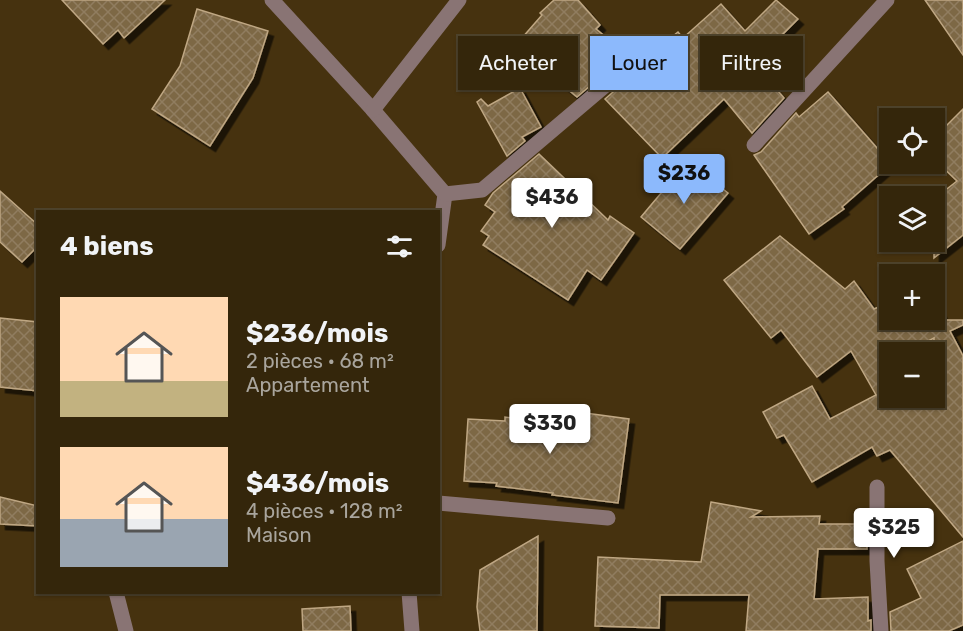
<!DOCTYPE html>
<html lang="fr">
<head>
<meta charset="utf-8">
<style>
	:root { --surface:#34260b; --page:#3f3219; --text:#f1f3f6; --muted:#a9a59d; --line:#4e432c; --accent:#8cb9fc }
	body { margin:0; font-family:Rubik,sans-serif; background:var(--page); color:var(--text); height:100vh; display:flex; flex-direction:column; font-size:22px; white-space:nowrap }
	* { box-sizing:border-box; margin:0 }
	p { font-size:20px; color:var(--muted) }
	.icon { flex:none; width:33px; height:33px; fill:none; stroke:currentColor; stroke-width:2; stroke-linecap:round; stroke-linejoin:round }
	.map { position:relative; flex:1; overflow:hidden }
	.side { position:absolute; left:36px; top:210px; width:404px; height:384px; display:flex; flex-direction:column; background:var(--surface); border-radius:0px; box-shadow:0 2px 4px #0004,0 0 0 2px var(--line) }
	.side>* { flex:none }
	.hud { position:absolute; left:458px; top:36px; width:416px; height:54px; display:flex; gap:12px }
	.fabs { position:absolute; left:879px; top:108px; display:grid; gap:12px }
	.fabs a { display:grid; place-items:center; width:66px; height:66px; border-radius:0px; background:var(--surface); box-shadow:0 2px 4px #0004,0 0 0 2px var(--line); font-size:30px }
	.price { position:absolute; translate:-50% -51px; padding:0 14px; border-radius:6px; background:#fff; color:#222; font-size:20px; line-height:39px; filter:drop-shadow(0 2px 3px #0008) }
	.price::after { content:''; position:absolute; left:50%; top:36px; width:18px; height:14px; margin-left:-9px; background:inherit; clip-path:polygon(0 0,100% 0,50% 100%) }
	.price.selected { background:var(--accent); color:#111 }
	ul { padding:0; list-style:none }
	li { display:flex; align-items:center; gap:18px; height:150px; padding:0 24px }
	li span { display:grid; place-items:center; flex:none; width:168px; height:120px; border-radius:0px; color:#555 }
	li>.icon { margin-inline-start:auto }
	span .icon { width:72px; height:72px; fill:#fffc; stroke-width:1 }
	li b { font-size:26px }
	h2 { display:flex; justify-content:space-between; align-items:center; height:72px; padding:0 24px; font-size:26px }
	.chip { padding:0 21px; border-radius:0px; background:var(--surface); box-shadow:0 2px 4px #0004,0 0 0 2px var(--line); font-size:21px; line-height:54px }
	.chip.selected { background:var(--accent); color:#111 }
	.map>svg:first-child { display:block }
	.building { fill:url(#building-cross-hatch); stroke:#bfa783; stroke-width:1.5; fill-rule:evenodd; filter:url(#shadow) }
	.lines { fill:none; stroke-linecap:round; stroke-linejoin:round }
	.minor { stroke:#897474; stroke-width:15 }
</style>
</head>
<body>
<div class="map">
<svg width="963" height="631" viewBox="0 0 963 631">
	<defs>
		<pattern id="building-cross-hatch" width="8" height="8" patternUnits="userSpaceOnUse" patternTransform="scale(1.5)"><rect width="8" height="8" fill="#7d6745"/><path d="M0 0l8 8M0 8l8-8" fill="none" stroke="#907d5f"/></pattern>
		<filter id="shadow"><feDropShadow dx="5.5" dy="5.5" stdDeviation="0" flood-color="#0009"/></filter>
	</defs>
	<rect width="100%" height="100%" fill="#46320f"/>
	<g class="building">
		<polygon points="62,0 165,0 124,38 118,30 103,44"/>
		<polygon points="554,0 578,0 600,25 596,29 627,54 577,97 515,46 542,15 540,13"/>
		<polygon points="776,0 798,19 754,63 784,98 752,133 724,99 662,158 605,99 659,52 663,44 678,32 683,38 721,4 745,31"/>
		<polygon points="925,0 963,0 963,55"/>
		<polygon points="197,9 268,31 253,78 210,146 152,109 180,66"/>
		<polygon points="520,88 541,127 522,137 525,141 507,156 477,102 481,99 488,106"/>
		<polygon points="828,92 891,164 842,207 844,209 809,234 754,155 761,152 796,113 799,117"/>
		<polygon points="963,109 963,235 934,258 934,199 957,181 934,159 934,138"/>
		<polygon points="539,154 608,220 610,216 634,233 601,280 587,270 568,300 483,245 489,236 481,231 495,212 485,205 493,193"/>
		<polygon points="688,161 728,193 680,249 641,217"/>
		<polygon points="0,191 38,225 38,246 22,262 0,242"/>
		<path d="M780 236 845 289 854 281 874 309 890 302V320H934V299L945 320H963V325L950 331 963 356V537L890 450 877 456 872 447 812 482 784 435 777 438 763 412 812 386 830 419 876 395 851 351 817 377 781 330 771 338 724 280ZM934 338V398H890V352H906Z"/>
		<polygon points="0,318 38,322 38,391 0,387"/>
		<polygon points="563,410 629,419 618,503 552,495 553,493 496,486 497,483 464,481 468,419 505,421 505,417 562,425"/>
		<polygon points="0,497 38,506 38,526 0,524"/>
		<polygon points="711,502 761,511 751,517 820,516 819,524 867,524 867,549 818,549 814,599 868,597 868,621 871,620 871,631 746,631 749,595 660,595 659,628 595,626 598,557 701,562"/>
		<polygon points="538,536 537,631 480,631 477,607 480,570"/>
		<polygon points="963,541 963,625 949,631 891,631 890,612 921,598 907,569"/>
		<polygon points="350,606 351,631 303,631 302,609"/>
	</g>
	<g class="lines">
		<g class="minor">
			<polyline points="272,0 373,110 445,194 438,245"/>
			<polyline points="373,110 459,0"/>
			<polyline points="754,145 887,0"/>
			<polyline points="445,194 482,190 653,45"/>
			<polyline points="877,487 877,561 881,631"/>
			<polyline points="438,503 608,518"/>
			<polyline points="116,592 126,631"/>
			<polyline points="409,592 412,631"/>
		</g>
	</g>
</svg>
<div class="fabs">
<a><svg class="icon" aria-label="locate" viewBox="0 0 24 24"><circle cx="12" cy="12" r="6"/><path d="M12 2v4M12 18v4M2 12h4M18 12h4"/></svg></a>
<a><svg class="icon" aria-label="layers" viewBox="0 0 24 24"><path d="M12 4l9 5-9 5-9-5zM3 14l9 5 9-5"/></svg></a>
<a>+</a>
<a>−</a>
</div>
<b class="price selected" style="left:684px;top:205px">$236</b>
<b class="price" style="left:552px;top:229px">$436</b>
<b class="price" style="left:550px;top:455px">$330</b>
<b class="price" style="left:894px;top:559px">$325</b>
<div class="hud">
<a class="chip">Acheter</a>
<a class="chip selected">Louer</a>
<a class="chip">Filtres</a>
</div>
<section class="side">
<h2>4 biens<svg class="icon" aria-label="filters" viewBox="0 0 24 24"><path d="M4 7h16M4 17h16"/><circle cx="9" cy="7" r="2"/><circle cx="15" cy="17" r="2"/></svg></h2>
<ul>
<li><span style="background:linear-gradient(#ffd9b3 70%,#c2b280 0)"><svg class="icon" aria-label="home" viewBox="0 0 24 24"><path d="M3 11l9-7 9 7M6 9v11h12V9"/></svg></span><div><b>$236/mois</b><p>2 pièces · 68 m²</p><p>Appartement</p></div></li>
<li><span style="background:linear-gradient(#ffd9b3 60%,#9aa5b1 0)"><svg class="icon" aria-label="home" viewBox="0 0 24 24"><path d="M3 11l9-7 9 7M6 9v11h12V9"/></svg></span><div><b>$436/mois</b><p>4 pièces · 128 m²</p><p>Maison</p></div></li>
</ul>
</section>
</div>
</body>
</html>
